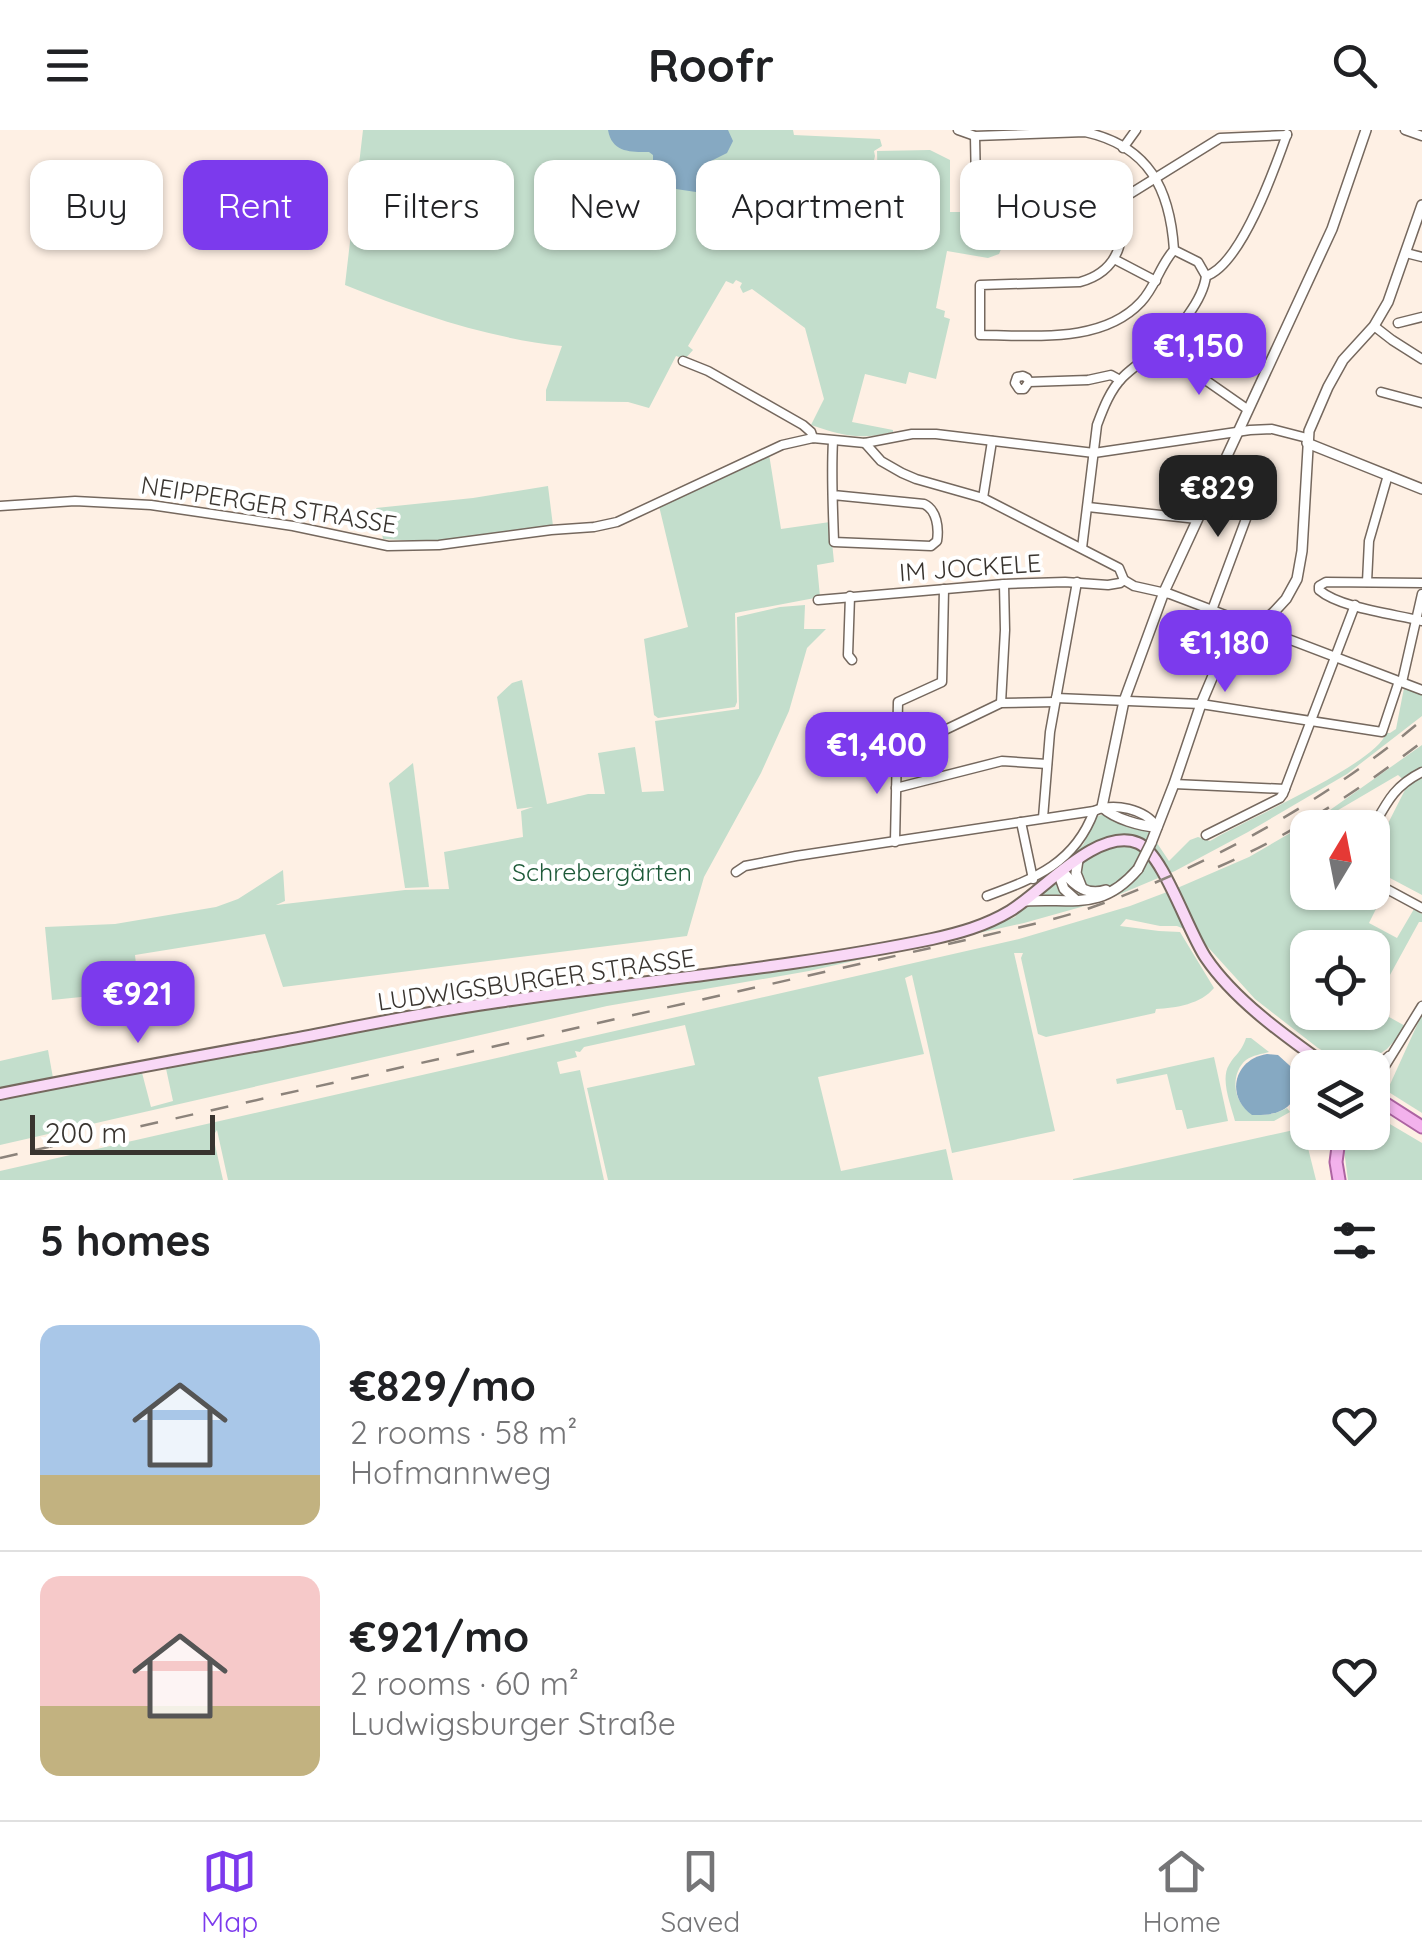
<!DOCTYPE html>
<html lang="en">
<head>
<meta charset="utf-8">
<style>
	:root { --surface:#fff; --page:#f2f2f2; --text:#202124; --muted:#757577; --line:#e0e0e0; --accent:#7c3aed }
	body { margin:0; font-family:Quicksand,sans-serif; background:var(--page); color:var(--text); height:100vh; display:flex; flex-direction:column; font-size:38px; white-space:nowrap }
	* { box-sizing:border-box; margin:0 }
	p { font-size:32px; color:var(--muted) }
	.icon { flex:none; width:55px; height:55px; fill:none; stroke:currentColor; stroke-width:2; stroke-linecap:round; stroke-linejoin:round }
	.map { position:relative; height:1050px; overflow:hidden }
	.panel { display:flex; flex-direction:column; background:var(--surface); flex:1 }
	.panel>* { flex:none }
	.hud { position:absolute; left:30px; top:30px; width:1362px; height:90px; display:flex; gap:20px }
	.needle { width:65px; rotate:10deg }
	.controls { position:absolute; left:1290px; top:680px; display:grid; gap:20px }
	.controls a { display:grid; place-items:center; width:100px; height:100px; border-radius:20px; background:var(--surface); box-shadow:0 2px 8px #0004; font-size:50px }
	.scale { position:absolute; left:30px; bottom:25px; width:185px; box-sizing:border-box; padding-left:10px; border:5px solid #39342f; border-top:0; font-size:28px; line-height:35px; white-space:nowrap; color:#39342f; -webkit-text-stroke:8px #fff; paint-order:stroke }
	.price { position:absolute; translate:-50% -85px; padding:0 22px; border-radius:20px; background:var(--accent); color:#fff; font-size:32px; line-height:65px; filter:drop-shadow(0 2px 5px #0008) }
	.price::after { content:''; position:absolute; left:50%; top:60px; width:30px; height:22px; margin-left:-15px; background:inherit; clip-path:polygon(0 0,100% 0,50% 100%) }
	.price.on { background:#222; color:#fff }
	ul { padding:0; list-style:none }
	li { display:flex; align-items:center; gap:30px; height:250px; padding:0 40px }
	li+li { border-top:2px solid var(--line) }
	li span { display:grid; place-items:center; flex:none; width:280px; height:200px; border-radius:20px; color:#555 }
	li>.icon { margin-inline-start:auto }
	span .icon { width:120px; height:120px; fill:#fffc; stroke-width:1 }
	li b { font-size:42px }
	h2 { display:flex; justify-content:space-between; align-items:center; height:120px; padding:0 40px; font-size:42px }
	.tag { padding:0 35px; border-radius:20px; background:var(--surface); box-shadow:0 2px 8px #0004; font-size:35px; line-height:90px }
	.tag.on { background:var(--accent); color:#fff }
	header { display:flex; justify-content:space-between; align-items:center; height:130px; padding:0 40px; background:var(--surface); font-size:45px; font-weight:800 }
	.dock { display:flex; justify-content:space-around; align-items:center; height:140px; border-top:2px solid var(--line); background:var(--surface); font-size:28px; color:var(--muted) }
	.dock a { display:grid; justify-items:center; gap:5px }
	.dock .on { color:var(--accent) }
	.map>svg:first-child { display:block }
	.green { fill:#c3decc }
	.water { fill:#86a9c2 }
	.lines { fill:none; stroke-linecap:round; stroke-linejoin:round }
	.minor-casing { stroke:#75685e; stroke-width:11 }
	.tertiary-casing { stroke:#75685e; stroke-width:12 }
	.secondary-casing { stroke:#75685e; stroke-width:14 }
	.primary-casing { stroke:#ad64a2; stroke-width:15 }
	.minor { stroke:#fff; stroke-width:8 }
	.tertiary { stroke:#fff; stroke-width:9 }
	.secondary { stroke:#f9d8f6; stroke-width:10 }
	.primary { stroke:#f3b2ec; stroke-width:11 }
	.rail { stroke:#8c837b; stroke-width:2.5; stroke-dasharray:18 18; stroke-linecap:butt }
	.tertiary-bridge-casing { stroke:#75685e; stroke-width:12; stroke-linecap:butt }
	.tertiary-bridge { stroke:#fff; stroke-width:9 }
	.labels { text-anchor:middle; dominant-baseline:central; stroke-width:8; stroke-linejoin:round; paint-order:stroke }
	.street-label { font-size:25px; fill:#39342f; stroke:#fff }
	.park-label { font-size:25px; fill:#1e5a39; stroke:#fff }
</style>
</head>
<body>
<header><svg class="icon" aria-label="menu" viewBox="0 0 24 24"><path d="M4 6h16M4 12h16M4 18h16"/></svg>Roofr<svg class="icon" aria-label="search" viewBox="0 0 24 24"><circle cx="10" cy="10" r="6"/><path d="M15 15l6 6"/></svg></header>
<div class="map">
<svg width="1422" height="1050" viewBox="0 0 1422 1050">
	<rect width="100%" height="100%" fill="#fef0e4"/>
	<g class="green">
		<path d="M363 0H793L794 5 880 9 882 16 874 21 875 26 866 65 878 64 877 21 930 20 950 30V82H1004L1010 94 997 100 994 104 995 112 1002 117 999 124 988 128 947 121 936 178 945 181 944 187 950 189 936 249 909 242 906 254 865 244 852 292 893 300V302C859 310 844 306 811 295L824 269 805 198 752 159 743 163 740 157 742 153 736 150 733 154 726 151 688 216 693 220 685 229 676 226 649 278 628 272 546 271V260L562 216C487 208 415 183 345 155Z"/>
		<polygon points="769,324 781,399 830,392 834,432 817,435 820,467 735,483 737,572 735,577 658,588 654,585 644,509 688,497 659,376"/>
		<polygon points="548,356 553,396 440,412 383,409 376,378 473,368"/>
		<polygon points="805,475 804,499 826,499 807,518 789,581 761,643 704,747 687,806 283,857 265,804 135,825 139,861 52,870 45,797 115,794 216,777 238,769 283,740 285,771 276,775 405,760 449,759 444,722 523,707 521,681 533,677 517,679 497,567 512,553 522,550 547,674 588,664 605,664 598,623 635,617 642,662 664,661 655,591 739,579 737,487 780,477"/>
		<path d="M1404 558 1422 564V586L1347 644 1248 702 1175 741 1106 770 1024 793 809 841 607 876 0 1015V968L141 939 151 977 173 971 165 934 469 880 904 819 979 802 1015 787 1044 749 1083 715 1097 686 1106 684 1147 698 1169 731 1190 710 1198 707 1210 711C1244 690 1377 634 1386 603H1390L1396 599Z"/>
		<polygon points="1422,615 1422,765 1373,739 1373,723 1408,654 1398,645 1328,686 1333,694 1326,697 1308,698 1307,707 1291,717 1292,721 1307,713 1307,734 1305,741 1307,744 1308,762 1372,762 1373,757 1384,763 1369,793 1397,808 1414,779 1422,784 1422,792 1419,792 1373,876 1372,818 1308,818 1308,882 1372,882 1373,878 1407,897 1387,919 1360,937 1351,937 1318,918 1255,869 1206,815 1175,759 1249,727 1330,680"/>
		<polygon points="413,633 429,757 405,758 389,653"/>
		<path d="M1167 762 1184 799 1177 796H1160L1126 789 1120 796 1159 801 1180 802 1214 858C1201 874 1176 878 1156 879L1155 883 1046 907 1038 904 1021 828 1023 823H1014L1055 1001 952 1023 912 845 905 848 924 924 818 947 841 1041 946 1019 953 1050H608L587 958 695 935 685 895 584 917 580 922 575 921 577 927 557 932 560 944 580 940 604 1050H228L217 1000 213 1006 223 1050H0V1041L1019 809 1130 776Z"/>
		<polygon points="1422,884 1422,983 1387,961"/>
		<path d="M1246 908H1251L1269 922C1262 924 1253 925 1246 930 1223 949 1238 1004 1287 978L1290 982 1274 991H1235C1231 976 1220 949 1229 935 1236 923 1241 923 1246 908Z"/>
		<polygon points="48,920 53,948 0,958 0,931"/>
		<polygon points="1214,927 1228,991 1187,999 1182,980 1176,980 1167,944 1117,954 1116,949"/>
		<polygon points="1373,984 1422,1013 1422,1050 1348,1050 1344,1020 1349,1003 1372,1002"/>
		<polygon points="1303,998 1316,1050 1073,1050 1073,1049"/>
	</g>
	<g class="water">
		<path d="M608 0H728L733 11 727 23 703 35C697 44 704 54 696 62L676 59 658 61 661 88 652 91 638 82 619 75 607 64 592 57 571 49H561L559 39 563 35C584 45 591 38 612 35 628 33 639 40 653 31V25L649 22C631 22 612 23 608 0Z"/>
		<path d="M1267 924 1278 925 1299 944C1299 977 1282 986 1252 985 1225 966 1234 929 1267 924Z"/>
	</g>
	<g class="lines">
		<g class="minor-casing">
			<g id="minor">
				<path d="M958 0 975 6 1085 2C1149 16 1170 59 1174 120L1198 132 1206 146C1203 171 1177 201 1159 217 1148 228 1134 236 1123 247 1110 260 1103 279 1097 295L1082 418"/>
				<polyline points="1405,0 1422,6"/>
				<path d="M975 6 976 56C1005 55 1059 49 1085 56 1100 60 1113 72 1118 87 1122 97 1123 107 1119 117 1113 136 1098 147 1080 152L980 155V205C1033 205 1102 214 1141 172 1156 156 1160 135 1174 120"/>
				<polyline points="1123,18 1136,0"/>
				<polyline points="1112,75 1220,8 1287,5"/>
				<polyline points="1011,106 1122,102"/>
				<polyline points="1406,123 1422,127"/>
				<polyline points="1114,129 1156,151"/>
				<path d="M1206 146C1241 135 1275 38 1287 4"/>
				<polyline points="1398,193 1422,187"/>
				<polyline points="1374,196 1392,210 1422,229"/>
				<polyline points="1171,226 1247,279"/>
				<polyline points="683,231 708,241 803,295 811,302 813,308"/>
				<polyline points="1029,252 1024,259 1019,259 1015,253 1017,247 1023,246 1027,248 1029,252 1088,250 1111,245 1120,250"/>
				<polyline points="1381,262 1422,273"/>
				<polyline points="865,313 881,331 902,343 916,349 983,368 1119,438 1124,450 1134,456 1170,464 1422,560"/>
				<path d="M833 365 924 374C937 380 939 398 937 411L931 416 834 412C833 379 831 345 833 311"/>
				<polyline points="983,368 992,311"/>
				<polyline points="0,376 75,371 151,375 293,396 388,416 439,415 551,400 594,397 617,392 782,315 813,308 865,313 912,304 936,304 1094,323 1250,300 1272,299 1307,308"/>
				<polyline points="1088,377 1197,389"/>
				<polyline points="1367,452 1369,411 1388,345"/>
				<path d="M1422 453 1326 452 1319 456V460C1340 478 1394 484 1422 491"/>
				<polyline points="850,466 848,525 852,530"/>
				<polyline points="818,470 1004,454 1065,452 1108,455 1120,453 1124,450"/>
				<polyline points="1212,480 1250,378 1250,357 1219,342"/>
				<polyline points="1402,552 1422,464"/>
				<polyline points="1056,568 1201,574 1382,602 1399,551"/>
				<polyline points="1001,573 1005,500 1004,454"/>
				<polyline points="832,633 835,628 842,625 897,623 1001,573 1055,572"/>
				<polyline points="1174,654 1285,659"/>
				<polyline points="896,658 1002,631 1047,634"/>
				<polyline points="1043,688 1050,602 1077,452"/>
				<polyline points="1021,692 1033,749"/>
				<path d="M1372 699C1387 672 1394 656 1422 642"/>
				<polyline points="1206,705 1280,668 1283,664 1355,475"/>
				<polyline points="895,712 898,572 942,552 944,459"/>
				<path d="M736 742 745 736 796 726 1094 681C1114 672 1145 679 1157 697"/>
				<polyline points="1372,751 1422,778"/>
				<path d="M987 766C1036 748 1075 733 1094 681"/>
				<polyline points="1372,942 1389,926"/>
				<polyline points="1372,957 1422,876"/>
			</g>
		</g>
		<g class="tertiary-casing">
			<g id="tertiary">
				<polyline points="1307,313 1422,359"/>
				<path d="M1157 697C1140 696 1115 689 1102 677L1124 571 1164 462 1332 99 1366 0"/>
				<polyline points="1151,713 1174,654 1201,574 1215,541 1236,516 1274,482 1286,469 1297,449 1302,421 1309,301 1328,257 1343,230 1374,196 1388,172 1422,75"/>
				<polyline points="1078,730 1076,743 1082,758"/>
				<path d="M1063 742C1075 756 1087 766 1106 760"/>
				<polyline points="1059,745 1064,759 1075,769"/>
				<path d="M1026 771C1074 768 1102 781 1138 739"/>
			</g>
		</g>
		<g class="secondary-casing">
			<path id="secondary" d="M0 964C94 945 188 928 282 911 356 897 431 881 505 871 648 850 791 838 932 809 959 803 985 796 1010 781 1042 762 1098 696 1138 713 1163 723 1188 802 1206 828 1235 871 1288 908 1330 938"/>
		</g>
		<g class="primary-casing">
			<g id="primary">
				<polyline points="1372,965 1422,997"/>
				<polyline points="1339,1050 1336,1032 1340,1002"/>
			</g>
		</g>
		<use href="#minor" class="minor"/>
		<use href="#tertiary" class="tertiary"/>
		<use href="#secondary" class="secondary"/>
		<use href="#primary" class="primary"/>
		<g class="rail">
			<path d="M1218 737C1291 705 1358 661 1422 612"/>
			<path d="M0 1028 979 807C1016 798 1055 790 1090 778 1209 736 1326 671 1422 590"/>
		</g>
		<g class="tertiary-bridge-casing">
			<polyline id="tertiary-bridge" points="1138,739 1151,713"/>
		</g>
		<use href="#tertiary-bridge" class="tertiary-bridge"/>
	</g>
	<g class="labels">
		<g class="street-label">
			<text transform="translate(269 374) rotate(9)">NEIPPERGER STRASSE</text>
			<text transform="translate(970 437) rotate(-4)">IM JOCKELE</text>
			<text transform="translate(536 849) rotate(-8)">LUDWIGSBURGER STRASSE</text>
		</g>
		<g class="park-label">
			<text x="602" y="741">Schrebergärten</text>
		</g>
	</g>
</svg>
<div class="controls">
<a><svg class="needle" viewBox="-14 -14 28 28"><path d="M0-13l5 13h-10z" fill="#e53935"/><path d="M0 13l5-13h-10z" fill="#757577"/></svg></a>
<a><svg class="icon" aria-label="locate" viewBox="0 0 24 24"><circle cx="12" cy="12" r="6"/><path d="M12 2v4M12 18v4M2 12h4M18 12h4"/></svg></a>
<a><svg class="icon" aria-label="layers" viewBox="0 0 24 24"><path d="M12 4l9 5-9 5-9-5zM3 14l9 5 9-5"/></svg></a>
</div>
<div class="scale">200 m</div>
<b class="price" style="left:1199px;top:268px">€1,150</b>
<b class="price on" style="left:1218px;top:410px">€829</b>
<b class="price" style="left:1225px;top:565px">€1,180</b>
<b class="price" style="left:877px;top:667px">€1,400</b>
<b class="price" style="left:138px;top:916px">€921</b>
<div class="hud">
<a class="tag">Buy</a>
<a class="tag on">Rent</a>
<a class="tag">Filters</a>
<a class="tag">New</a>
<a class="tag">Apartment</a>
<a class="tag">House</a>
</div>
</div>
<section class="panel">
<h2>5 homes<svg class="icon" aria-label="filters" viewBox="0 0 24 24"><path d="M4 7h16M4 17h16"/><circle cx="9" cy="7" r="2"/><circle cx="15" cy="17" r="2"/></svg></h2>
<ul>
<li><span style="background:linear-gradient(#a9c7e8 75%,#c2b280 0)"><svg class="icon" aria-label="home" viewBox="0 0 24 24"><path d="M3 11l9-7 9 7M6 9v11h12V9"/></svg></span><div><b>€829/mo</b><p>2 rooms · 58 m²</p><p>Hofmannweg</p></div><svg class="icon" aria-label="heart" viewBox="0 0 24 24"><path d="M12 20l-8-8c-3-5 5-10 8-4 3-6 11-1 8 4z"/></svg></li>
<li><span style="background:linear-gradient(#f6c9c9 65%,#c2b280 0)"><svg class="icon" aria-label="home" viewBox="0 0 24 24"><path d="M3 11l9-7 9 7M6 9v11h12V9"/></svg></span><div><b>€921/mo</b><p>2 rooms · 60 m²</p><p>Ludwigsburger Straße</p></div><svg class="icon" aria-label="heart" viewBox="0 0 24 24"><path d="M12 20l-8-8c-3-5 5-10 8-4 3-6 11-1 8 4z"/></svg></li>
</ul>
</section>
<nav class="dock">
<a class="on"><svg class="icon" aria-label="map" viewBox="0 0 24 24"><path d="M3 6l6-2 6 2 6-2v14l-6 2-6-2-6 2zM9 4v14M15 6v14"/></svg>Map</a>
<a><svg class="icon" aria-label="saved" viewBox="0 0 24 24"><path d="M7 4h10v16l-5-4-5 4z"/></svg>Saved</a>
<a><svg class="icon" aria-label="home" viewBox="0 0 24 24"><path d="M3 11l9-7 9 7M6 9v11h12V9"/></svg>Home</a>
</nav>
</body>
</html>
